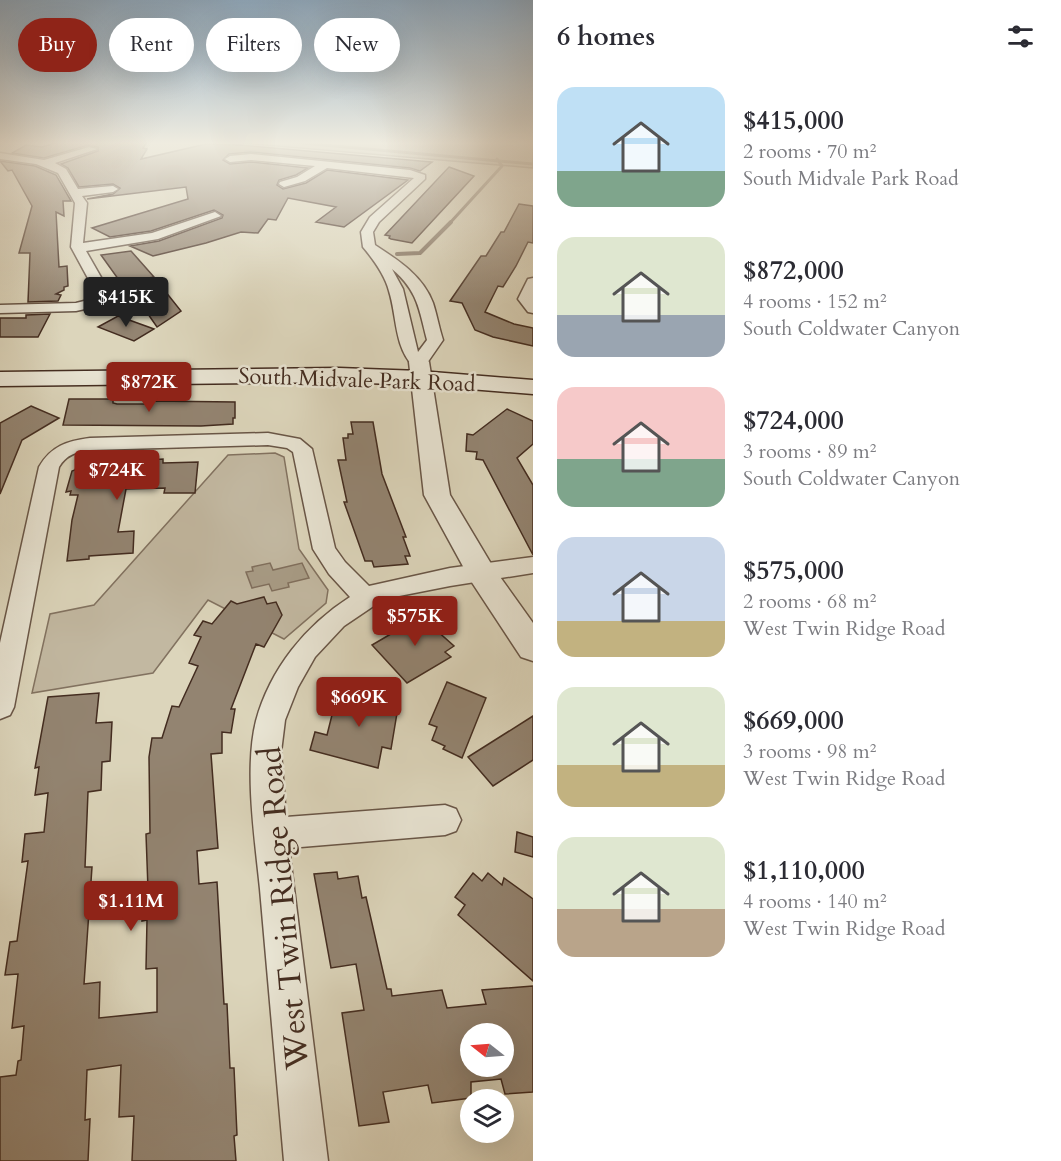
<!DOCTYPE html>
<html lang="en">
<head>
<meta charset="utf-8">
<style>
	:root { --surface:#fff; --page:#f7f7f7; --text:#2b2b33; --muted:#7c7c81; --accent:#8f2418 }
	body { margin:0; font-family:Cardo,serif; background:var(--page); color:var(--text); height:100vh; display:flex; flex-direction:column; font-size:22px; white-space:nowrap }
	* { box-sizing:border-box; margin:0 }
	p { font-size:20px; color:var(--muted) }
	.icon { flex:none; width:33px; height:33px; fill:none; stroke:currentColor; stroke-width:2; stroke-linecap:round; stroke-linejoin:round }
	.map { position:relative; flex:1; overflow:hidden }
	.drawer { display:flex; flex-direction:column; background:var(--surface); width:528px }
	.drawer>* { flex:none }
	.guide { position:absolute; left:18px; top:18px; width:424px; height:54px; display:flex; gap:12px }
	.needle { width:39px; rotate:287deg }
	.controls { position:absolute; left:460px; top:1023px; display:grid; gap:12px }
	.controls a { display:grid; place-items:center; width:54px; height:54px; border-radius:50%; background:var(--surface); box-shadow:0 6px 24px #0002; font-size:30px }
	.price { position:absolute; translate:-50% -51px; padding:0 14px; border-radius:6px; background:var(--accent); color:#fff; font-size:20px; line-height:39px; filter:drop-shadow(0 2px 3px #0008) }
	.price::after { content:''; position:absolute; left:50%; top:36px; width:18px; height:14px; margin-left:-9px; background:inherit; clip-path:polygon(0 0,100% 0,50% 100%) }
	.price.selected { background:#222; color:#fff }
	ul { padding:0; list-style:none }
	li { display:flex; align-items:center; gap:18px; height:150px; padding:0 24px }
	li span { display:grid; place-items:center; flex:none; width:168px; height:120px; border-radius:18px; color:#555 }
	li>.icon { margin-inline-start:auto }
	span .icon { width:72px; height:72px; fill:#fffc; stroke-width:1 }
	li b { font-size:26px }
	h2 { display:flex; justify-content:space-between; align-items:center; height:72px; padding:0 24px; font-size:26px }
	.tag { padding:0 21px; border-radius:27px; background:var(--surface); box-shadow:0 6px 24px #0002; font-size:21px; line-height:54px }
	.tag.selected { background:var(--accent); color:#fff }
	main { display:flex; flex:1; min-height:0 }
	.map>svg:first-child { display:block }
	.green { fill:#c2b8a1; stroke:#827260; stroke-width:1.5 }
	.water { fill:#a89c86; stroke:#806f5d; stroke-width:1.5 }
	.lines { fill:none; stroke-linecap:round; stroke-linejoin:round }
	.stream-far1 { stroke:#806f5d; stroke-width:3 }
	.stream { stroke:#806f5d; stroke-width:4 }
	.building { fill:#938471; stroke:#432c20; stroke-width:1.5; fill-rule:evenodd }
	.minor-casing { stroke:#695647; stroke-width:3 }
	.tertiary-casing { stroke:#695647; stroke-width:3 }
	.secondary-casing { stroke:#432c20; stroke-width:3 }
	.minor { fill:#e8e4d3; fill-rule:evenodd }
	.tertiary { fill:#e8e4d3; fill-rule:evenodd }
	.secondary { fill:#e8e4d3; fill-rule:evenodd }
	.labels { text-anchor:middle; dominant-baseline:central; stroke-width:5; stroke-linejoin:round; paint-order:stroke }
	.far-street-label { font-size:22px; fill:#432c20; stroke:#e8e4d3 }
	.near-street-label { font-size:32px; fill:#432c20; stroke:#e8e4d3 }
</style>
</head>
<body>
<main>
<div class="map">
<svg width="533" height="1161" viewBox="0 0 533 1161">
	<rect width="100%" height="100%" fill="#dcd5bb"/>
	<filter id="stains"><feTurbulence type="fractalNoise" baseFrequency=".00333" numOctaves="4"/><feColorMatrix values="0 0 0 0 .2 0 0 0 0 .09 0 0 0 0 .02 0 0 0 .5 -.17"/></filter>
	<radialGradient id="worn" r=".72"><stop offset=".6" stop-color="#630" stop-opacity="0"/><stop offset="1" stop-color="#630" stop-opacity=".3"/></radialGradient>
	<g class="green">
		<polygon points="231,142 533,142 533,168"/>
		<polygon points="275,453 284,457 299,549 328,590 326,603 284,639 208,600 153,673 32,693 50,614 94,605 228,455"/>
	</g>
	<polygon class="water" points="270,563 273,570 302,563 309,578 288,583 289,587 272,591 269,584 252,588 246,572 253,571 252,567"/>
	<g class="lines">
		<g class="stream-far1">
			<polyline points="291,142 533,164"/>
			<polyline points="449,224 502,166 497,159"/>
		</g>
		<polyline class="stream" points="397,254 420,253 451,222"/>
	</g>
	<g class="building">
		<polygon points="59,142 147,142 143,148 147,149 141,159 206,144 240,145 432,162 420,171 410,168 251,152 229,154 223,160 230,164 251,162 308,168 296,175 279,180 277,185 283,189 306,183 327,170 408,180 344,227 316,222 336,207 288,198 276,220 268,219 258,233 241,232 206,243 153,256 130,246 159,241 222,218 223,215 214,210 151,231 110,237 92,228 188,199 186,187 87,199 113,194 120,188 113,184 79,187 68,168 61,164 98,151 98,147 88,145 44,158 12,153 26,145 42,147"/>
		<polygon points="0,161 35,166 56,175 71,201 63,201 64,216 56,212 59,267 67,266 68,286 64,287 64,290 56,294 61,295 58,301 28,302 30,253 19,253 32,206 12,170 8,171"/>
		<polygon points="449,167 474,176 412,243 391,239 389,238 390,236 385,235"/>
		<polygon points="519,204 533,206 533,243 528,242 516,266 503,287 498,286 485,312 514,324 533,328 533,346 493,337 475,330 462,303 450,301 481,256 486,256 501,232 504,232"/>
		<polygon points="131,251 154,277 121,283 101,255"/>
		<polygon points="165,291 181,311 157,327 141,304"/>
		<polygon points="50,314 38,337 0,337 0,318 26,318 26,315"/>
		<polygon points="118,316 154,329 134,341 98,327"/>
		<polygon points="69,399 113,399 113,403 117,404 152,404 152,401 235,402 235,418 233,418 233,424 201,426 63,425"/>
		<polygon points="31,406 59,418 22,440 0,494 0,423"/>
		<polygon points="507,409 533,421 533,444 517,458 533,485 533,555 483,460 476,459 477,452 466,451 467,434 473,435"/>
		<polygon points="351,422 373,422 382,474 406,537 403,537 410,556 405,556 408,564 374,567 372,561 365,561 344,502 347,502 338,460 346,460 343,438 348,438 348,434 353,434"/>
		<polygon points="163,459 163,463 198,462 195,493 164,493 165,488 126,489 118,532 134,531 133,553 89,556 89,559 67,561 72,520 78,495 70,495 71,491 66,492 72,471 75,470 77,465"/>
		<polygon points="264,597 267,604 276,602 282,615 264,647 256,644 231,709 235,709 231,733 222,732 222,753 211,754 218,848 197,851 199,884 217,882 224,1004 227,1004 230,1068 234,1068 237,1135 234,1136 236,1161 132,1161 134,1116 119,1117 121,1065 87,1070 85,1120 90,1119 88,1161 0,1161 0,1077 16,1075 18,1061 21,1060 24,1026 12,1028 18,974 5,975 10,942 17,941 28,861 22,862 25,834 44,832 48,793 35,795 39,767 35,768 48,697 99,693 96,723 112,722 110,761 102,762 101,790 88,792 85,867 92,867 84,984 100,982 99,1018 157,1012 157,968 146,969 147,920 142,921 142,890 148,889 146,834 150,833 149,757 152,738 162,738 172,706 179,707 198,666 189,663 201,637 194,635 203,621 212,624 231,601 237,604"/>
		<polygon points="430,611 444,623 435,629 454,646 445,652 451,657 407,683 372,645"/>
		<polygon points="447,682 486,698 462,758 443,749 445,746 432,740 437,727 429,724"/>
		<polygon points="339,687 399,701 391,749 382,747 378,768 310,750 315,732 327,735"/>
		<polygon points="533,716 533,760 493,786 468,757"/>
		<polygon points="517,832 533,837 533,857 515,852"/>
		<path d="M337 872 338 879 358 876 362 898 366 897 387 989H391L392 996 442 990 447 1008 486 1004 482 990 533 986V1092L505 1094 501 1079 471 1082V1098L432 1103 428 1085 383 1092 389 1122 359 1126 342 1013 364 1010 356 964 331 968 314 874ZM471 1034H504V1066H471Z"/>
		<polygon points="473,873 482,881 488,873 502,885 504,878 533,899 533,981 458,915 465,905 455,897"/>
	</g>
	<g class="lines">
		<g class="minor-casing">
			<g id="minor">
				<polygon points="89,147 97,149 55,163 66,169 78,189 113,186 118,189 113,192 82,196 87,203 83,243 152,233 215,212 221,216 158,239 86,251 110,293 103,305 76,311 0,313 0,305 76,303 92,299 96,293 71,247 75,203 58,173 36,164 0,159 0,153 44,160"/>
				<path d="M251 154 410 170 425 175V179L379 222 373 232 375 245C398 260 423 276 433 303 437 315 439 328 443 340L425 366H413C394 346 397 316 389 291 385 275 373 259 363 247L361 232 370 217 414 178 327 168 305 181 284 187 279 184 280 182 297 177 315 166 251 160 230 162 225 159 230 156ZM392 269C418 291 419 309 427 340L418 352 403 289Z"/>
				<polygon points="533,278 533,313 528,312 518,299 528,279"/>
				<path d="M268 433 300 439 312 449 335 548 345 562 369 586 450 568 533 557V573L450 586 384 599 344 626 315 657 298 687 285 720 281 752 286 817 445 805 456 809 461 820 456 831 445 835 289 848 328 1161H284C276 1070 268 980 260 889 255 839 244 769 256 721 270 669 306 625 350 597L329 574 313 549 293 452 287 448 268 445 90 450C77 451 66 455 59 467L14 707 10 715 0 719V643L39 467C51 446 67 441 90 438Z"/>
			</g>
		</g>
		<g class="tertiary-casing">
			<polygon id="tertiary" points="419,356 426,358 429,362 450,495 493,567 533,623 533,661 521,657 471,581 424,495 409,362 412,358"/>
		</g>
		<g class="secondary-casing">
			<polygon id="secondary" points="339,368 420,371 533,380 533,394 420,385 339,382 0,386 0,372"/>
		</g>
		<use href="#minor" class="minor"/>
		<use href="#tertiary" class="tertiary"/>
		<use href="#secondary" class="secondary"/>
	</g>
	<linearGradient id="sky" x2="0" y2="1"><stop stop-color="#8eaac1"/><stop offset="0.47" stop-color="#efece0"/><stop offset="1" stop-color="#efece0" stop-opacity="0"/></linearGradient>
	<rect width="533" height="304" fill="url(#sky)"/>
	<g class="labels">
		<g class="far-street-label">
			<text transform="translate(357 380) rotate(2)">South Midvale Park Road</text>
		</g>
		<g class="near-street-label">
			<text transform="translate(284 908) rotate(-95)">West Twin Ridge Road</text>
		</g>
	</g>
	<rect width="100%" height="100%" filter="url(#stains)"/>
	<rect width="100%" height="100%" fill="url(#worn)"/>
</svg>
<div class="controls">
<a><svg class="needle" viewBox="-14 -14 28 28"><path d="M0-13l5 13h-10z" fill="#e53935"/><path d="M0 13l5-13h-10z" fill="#7c7c81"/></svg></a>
<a><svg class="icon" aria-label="layers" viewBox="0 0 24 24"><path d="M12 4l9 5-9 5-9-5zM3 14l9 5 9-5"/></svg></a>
</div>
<b class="price selected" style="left:126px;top:328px">$415K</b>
<b class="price" style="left:149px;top:413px">$872K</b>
<b class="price" style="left:117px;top:501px">$724K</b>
<b class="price" style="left:415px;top:647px">$575K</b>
<b class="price" style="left:359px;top:728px">$669K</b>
<b class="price" style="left:131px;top:932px">$1.11M</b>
<div class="guide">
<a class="tag selected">Buy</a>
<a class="tag">Rent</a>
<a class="tag">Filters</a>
<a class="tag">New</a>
</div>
</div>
<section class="drawer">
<h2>6 homes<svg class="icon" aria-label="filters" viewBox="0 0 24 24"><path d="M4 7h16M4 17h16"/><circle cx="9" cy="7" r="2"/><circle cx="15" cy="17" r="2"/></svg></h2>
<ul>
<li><span style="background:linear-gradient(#bfe0f5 70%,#7fa58c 0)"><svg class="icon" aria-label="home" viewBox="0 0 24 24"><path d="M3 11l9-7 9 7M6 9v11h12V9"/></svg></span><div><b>$415,000</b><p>2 rooms · 70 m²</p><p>South Midvale Park Road</p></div></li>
<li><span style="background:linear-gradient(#dfe7d0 65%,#9aa5b1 0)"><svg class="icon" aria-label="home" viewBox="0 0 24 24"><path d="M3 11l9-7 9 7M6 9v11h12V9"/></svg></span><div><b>$872,000</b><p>4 rooms · 152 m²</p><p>South Coldwater Canyon</p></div></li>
<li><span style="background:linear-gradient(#f6c9c9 60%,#7fa58c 0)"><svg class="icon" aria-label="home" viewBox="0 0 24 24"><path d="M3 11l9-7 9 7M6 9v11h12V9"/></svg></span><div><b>$724,000</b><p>3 rooms · 89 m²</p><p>South Coldwater Canyon</p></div></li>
<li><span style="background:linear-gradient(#c9d6e8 70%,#c2b280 0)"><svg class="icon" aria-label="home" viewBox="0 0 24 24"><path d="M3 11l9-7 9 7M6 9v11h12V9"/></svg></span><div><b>$575,000</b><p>2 rooms · 68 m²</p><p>West Twin Ridge Road</p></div></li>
<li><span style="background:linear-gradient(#dfe7d0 65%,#c2b280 0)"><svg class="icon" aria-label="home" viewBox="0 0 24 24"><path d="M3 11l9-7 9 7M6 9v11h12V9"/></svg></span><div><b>$669,000</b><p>3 rooms · 98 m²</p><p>West Twin Ridge Road</p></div></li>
<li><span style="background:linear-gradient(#dfe7d0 60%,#b9a48a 0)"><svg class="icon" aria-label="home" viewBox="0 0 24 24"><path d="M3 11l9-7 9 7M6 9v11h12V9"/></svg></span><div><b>$1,110,000</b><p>4 rooms · 140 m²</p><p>West Twin Ridge Road</p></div></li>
</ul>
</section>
</main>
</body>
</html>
